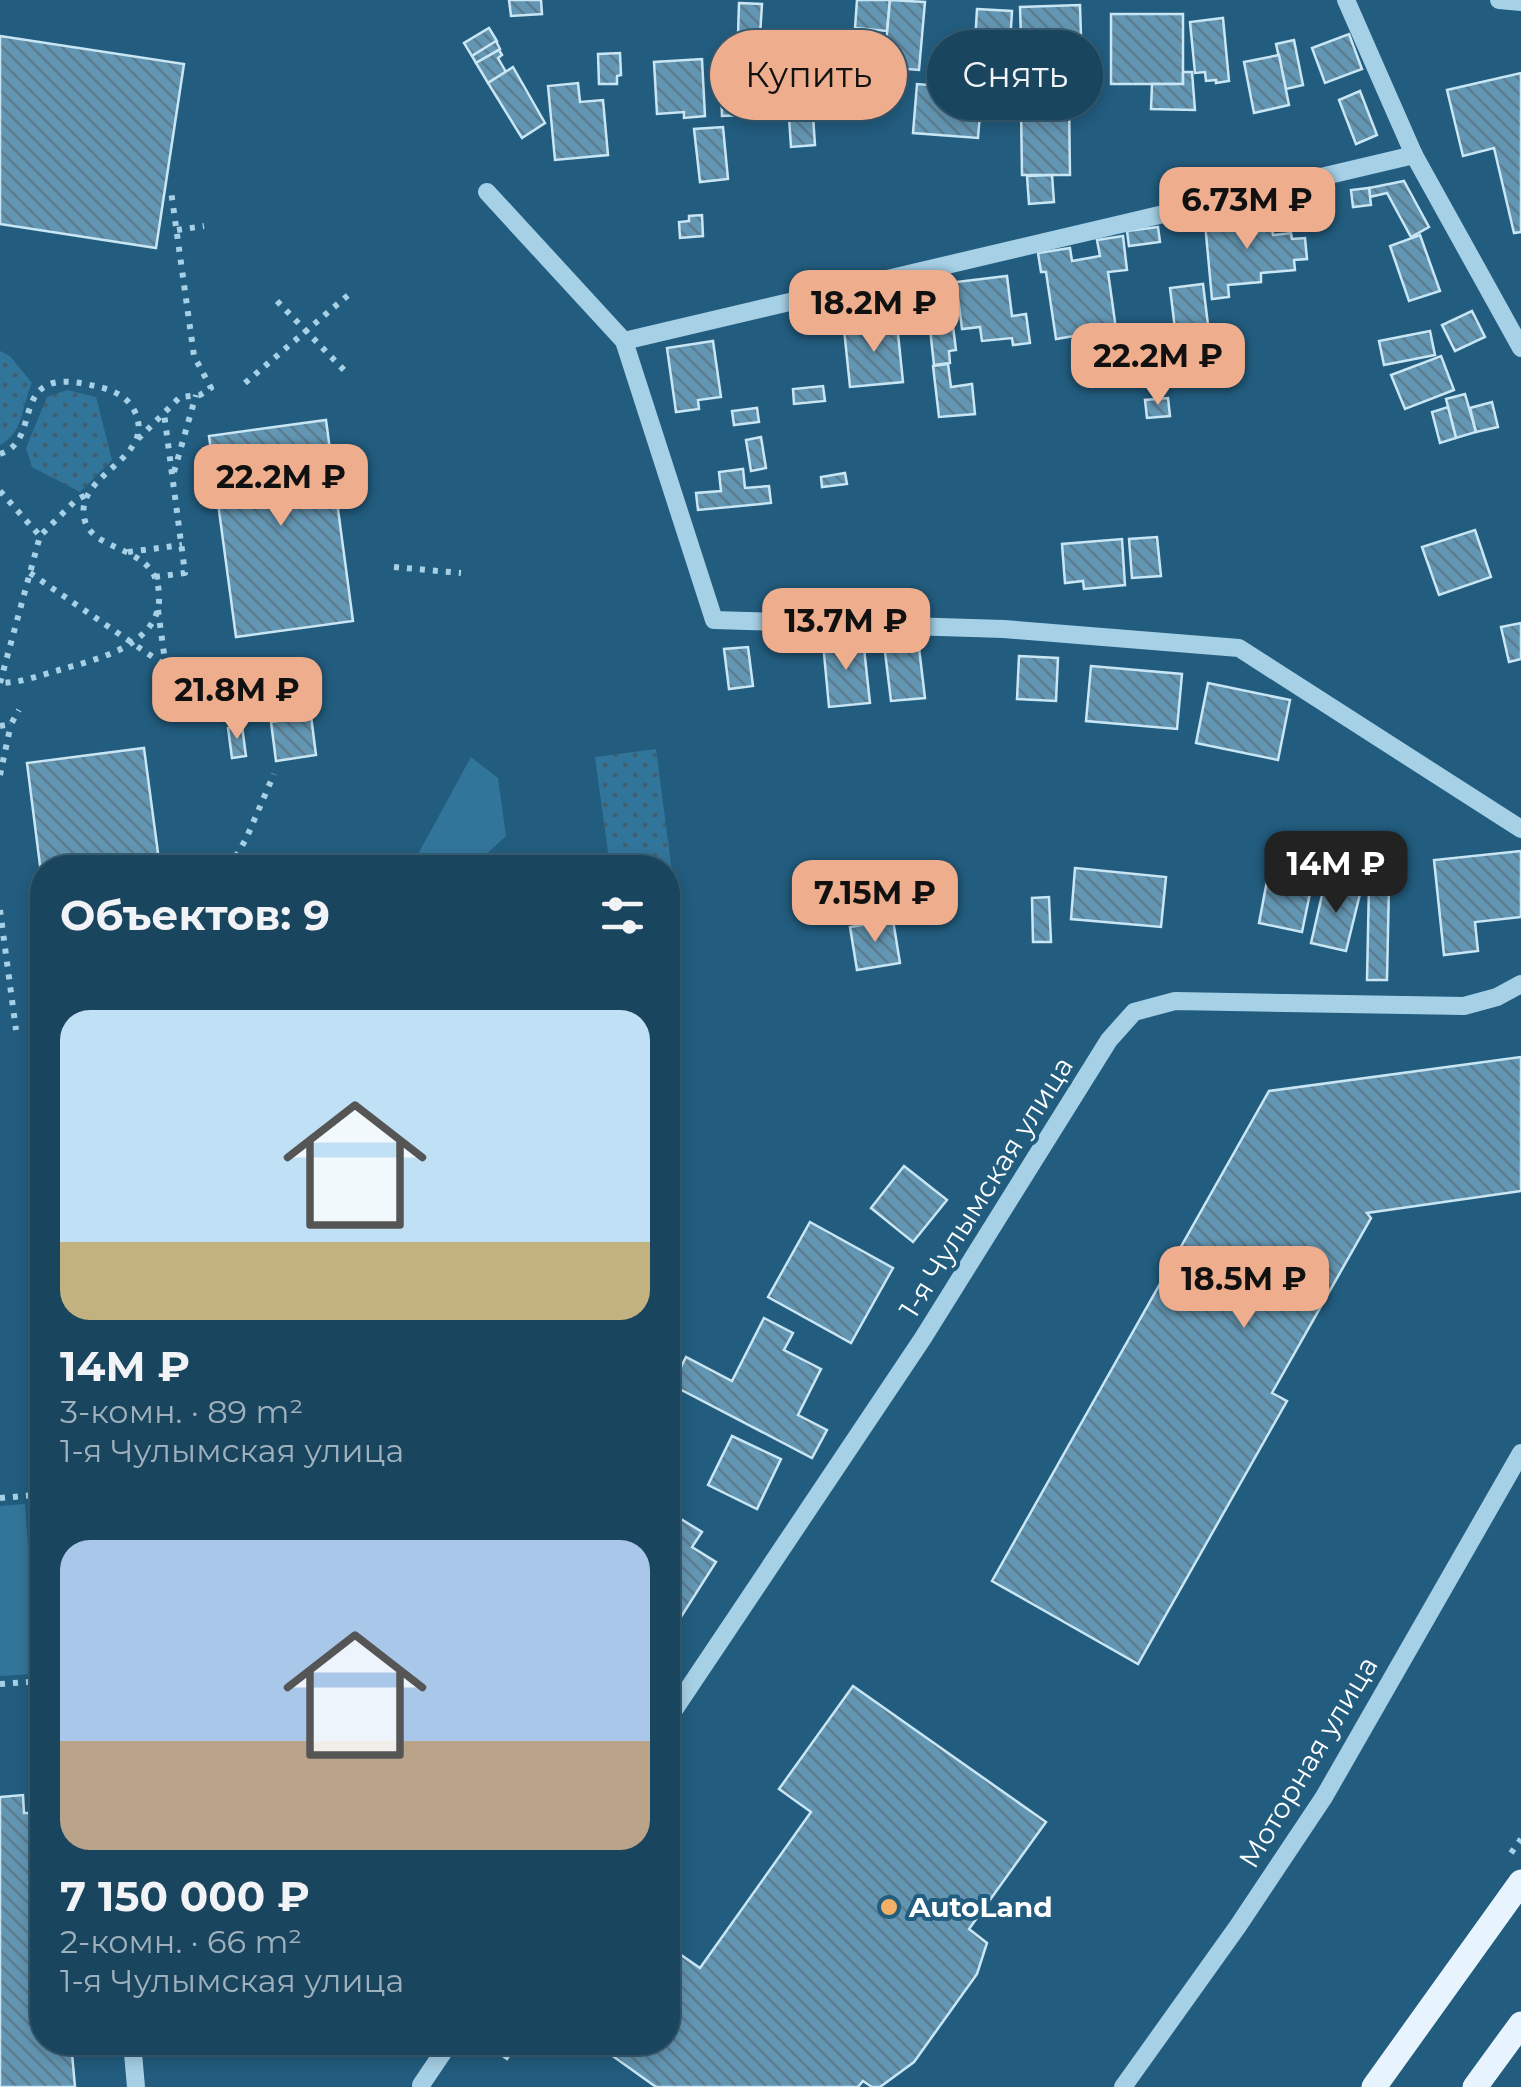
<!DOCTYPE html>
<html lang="ru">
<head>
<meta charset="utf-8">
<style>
	:root { --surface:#1a455e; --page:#274f67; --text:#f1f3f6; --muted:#9fb1bc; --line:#385d73; --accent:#eead8d }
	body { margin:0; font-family:Montserrat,sans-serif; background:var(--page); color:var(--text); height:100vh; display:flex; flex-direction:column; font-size:38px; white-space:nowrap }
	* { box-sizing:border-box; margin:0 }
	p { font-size:32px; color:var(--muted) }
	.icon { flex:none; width:55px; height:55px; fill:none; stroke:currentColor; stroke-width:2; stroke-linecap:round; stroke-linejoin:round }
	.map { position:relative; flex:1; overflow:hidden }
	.panel { position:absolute; left:30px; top:855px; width:650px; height:1200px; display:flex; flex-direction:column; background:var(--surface); border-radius:40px; box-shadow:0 5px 15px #0003,0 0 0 2px var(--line) }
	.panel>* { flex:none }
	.guide { position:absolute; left:710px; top:30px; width:660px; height:90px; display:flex; gap:20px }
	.price { position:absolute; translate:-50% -85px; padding:0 22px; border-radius:20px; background:var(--accent); color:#111; font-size:32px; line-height:65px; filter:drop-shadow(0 2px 5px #0008) }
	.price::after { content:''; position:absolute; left:50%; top:60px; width:30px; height:22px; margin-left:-15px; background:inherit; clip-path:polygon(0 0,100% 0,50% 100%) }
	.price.on { background:#222; color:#fff }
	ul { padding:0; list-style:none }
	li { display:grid; align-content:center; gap:20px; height:530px; padding:0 30px }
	li span { display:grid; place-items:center; height:310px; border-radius:30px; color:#555 }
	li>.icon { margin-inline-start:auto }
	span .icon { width:180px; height:180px; fill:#fffc; stroke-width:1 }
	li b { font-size:42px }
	h2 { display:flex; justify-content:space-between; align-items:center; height:120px; padding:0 30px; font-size:42px }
	.pill { padding:0 35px; border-radius:45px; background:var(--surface); box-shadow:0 5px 15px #0003,0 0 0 2px var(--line); font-size:35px; line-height:90px }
	.pill.on { background:var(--accent); color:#111 }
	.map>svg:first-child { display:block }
	.grass { fill:url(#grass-dots) }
	.garden { fill:#32759a }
	.building { fill:url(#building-back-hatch); stroke:#c9e6f5; stroke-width:2.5 }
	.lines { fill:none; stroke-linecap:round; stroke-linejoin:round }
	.path { stroke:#a6d0e6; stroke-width:6; stroke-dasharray:5 8; stroke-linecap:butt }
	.minor { stroke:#a6d0e6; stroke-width:18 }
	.major { stroke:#e7f4fd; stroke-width:25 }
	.poi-dot { fill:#f2af68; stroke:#225c7e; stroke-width:4 }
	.labels { text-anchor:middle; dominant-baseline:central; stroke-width:8; stroke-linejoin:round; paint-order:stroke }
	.street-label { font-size:28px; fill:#fff; stroke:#225c7e }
	.poi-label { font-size:28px; font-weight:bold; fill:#fff; stroke:#225c7e; text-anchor:start }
</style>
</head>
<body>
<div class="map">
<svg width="1521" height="2087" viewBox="0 0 1521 2087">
	<defs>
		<pattern id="grass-dots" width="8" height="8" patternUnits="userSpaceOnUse" patternTransform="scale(2.5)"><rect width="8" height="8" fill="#32759a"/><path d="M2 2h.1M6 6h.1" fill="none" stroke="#405e6f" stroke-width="1.8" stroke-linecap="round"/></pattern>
		<pattern id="building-back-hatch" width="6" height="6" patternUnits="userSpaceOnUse" patternTransform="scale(2.5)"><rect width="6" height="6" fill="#6396b3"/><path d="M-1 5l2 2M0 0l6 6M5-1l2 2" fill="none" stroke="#5b7c8f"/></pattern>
	</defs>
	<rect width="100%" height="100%" fill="#225c7e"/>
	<g class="grass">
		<path d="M0 351 10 356 32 383C22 404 23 435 0 445Z"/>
		<polygon points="67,390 96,397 112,460 80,492 32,467 26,448 47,397"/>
		<polygon points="656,749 677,910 668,911 668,868 610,867 595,757"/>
	</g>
	<g class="garden">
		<polygon points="471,757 498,778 506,836 472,867 411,867"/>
		<polygon points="25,1504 37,1674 0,1676 0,1506"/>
	</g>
	<g class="building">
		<polygon points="509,0 541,0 542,14 511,16"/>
		<polygon points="857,0 890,0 887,31 855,28"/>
		<polygon points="890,0 925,2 919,70 884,67"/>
		<polygon points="739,3 762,4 760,36 738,35"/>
		<polygon points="1080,5 1082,68 1022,70 1020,7"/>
		<polygon points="977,9 1012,11 1008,78 973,76"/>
		<rect x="1111" y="14" width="72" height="70"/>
		<polygon points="1223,18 1229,81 1216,83 1216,80 1206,81 1205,72 1195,73 1190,22"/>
		<polygon points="489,28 497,41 472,56 464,43"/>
		<polygon points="1349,34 1362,69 1325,83 1312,48"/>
		<polygon points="0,36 184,64 156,248 0,224"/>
		<polygon points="807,36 853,40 849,86 803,82"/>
		<polygon points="1294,40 1303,85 1286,89 1276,44"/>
		<polygon points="496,41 500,49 476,63 472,56"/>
		<polygon points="499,50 502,55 498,58 506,72 488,83 476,63"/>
		<polygon points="620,53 621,75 617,76 617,84 599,84 598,54"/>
		<polygon points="1279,55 1289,105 1254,113 1244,62"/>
		<polygon points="766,58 769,114 722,116 720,60"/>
		<polygon points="702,59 705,116 684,118 684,112 657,114 654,62"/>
		<polygon points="513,67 545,123 522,138 488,83"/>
		<polygon points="943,69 965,71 964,88 982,89 978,138 913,133 917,84 942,86"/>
		<polygon points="1183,72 1192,72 1195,110 1151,109 1152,84 1183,84"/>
		<polygon points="1521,73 1521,232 1514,233 1494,148 1463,156 1447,90"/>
		<polygon points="578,83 580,102 603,100 608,155 555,160 548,86"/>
		<polygon points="1360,91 1377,135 1356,144 1339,100"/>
		<polygon points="1051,101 1069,101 1070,175 1022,175 1021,107 1051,107"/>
		<polygon points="813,116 815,145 791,147 789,117"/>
		<polygon points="723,127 728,179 700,182 694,129"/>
		<polygon points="1052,175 1054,202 1029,204 1027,176"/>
		<polygon points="1404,181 1429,227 1411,237 1387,193 1370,197 1369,188"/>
		<polygon points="1369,188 1371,205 1353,207 1351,190"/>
		<polygon points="1255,210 1256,228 1272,226 1273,235 1291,233 1292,239 1305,238 1307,259 1294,260 1295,270 1261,273 1261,282 1228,285 1229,297 1212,299 1205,223 1222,221 1221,214"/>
		<polygon points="702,215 703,236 680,238 679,222 689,221 689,216"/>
		<polygon points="1158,227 1160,242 1129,246 1127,231"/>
		<polygon points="1420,235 1440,291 1409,301 1390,246"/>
		<polygon points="1123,236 1127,270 1108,272 1116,329 1056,339 1046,272 1041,272 1038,253 1070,248 1072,261 1100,256 1097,240"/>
		<polygon points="1007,276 1012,316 1026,314 1030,343 1013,345 1012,338 982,341 980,327 962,329 956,282"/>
		<polygon points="1203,284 1209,333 1176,337 1170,288"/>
		<polygon points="839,303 841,331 827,333 825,304"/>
		<polygon points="1472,311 1485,337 1455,351 1442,325"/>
		<polygon points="897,324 903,382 850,387 844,329"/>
		<polygon points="953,326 956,350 949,351 950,363 934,365 930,329"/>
		<polygon points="1430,331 1435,355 1384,365 1379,341"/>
		<polygon points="1202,334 1207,372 1181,375 1176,337"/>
		<polygon points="713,341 721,397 698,400 699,409 676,412 667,348"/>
		<polygon points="1441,356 1454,390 1405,409 1391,375"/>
		<polygon points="948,364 951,387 972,384 975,414 939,417 933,366"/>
		<polygon points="823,386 825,401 794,404 793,389"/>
		<polygon points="1465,394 1476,432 1456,438 1446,399"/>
		<polygon points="1168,398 1170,416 1147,418 1145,400"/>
		<polygon points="1492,402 1498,427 1476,432 1470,408"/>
		<polygon points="1448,407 1456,438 1440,443 1432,412"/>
		<polygon points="757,408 759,422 734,425 732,411"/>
		<polygon points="326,420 353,621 236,637 209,436"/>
		<polygon points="761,437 766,468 751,471 746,440"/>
		<polygon points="743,469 745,488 769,486 771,503 698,510 696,493 721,491 719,472"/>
		<polygon points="845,473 847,484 822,487 821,477"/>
		<polygon points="1475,530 1491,577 1439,595 1422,547"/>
		<polygon points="1157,537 1161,576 1132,578 1129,539"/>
		<polygon points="1122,539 1125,585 1084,589 1083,581 1065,583 1062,544"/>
		<polygon points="1521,623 1521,659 1509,662 1501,627"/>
		<polygon points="863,639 870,703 829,707 823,643"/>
		<polygon points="748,647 753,686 729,689 724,649"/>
		<polygon points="919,648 925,698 891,701 885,652"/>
		<polygon points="1019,656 1058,658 1056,701 1017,699"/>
		<polygon points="1091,666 1182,674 1177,729 1086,721"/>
		<polygon points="1208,683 1290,700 1278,760 1196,743"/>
		<polygon points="311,716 316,755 276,761 271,722"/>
		<polygon points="242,726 246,756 232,758 228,728"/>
		<polygon points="144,748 160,868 42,868 42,881 27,763"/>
		<polygon points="1521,851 1521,917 1475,922 1478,951 1444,955 1434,860"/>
		<polygon points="1270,865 1314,874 1302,932 1259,923"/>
		<polygon points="1075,868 1166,877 1161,927 1071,919"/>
		<polygon points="1325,882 1361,890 1346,951 1311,943"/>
		<polygon points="1369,884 1389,884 1387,980 1367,980"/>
		<polygon points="1049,897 1051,942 1033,942 1032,898"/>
		<polygon points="893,920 900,963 857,970 850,927"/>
		<polygon points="1521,1057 1521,1191 1367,1213 1371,1218 1272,1393 1287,1401 1138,1664 992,1581 1269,1091"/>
		<polygon points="904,1166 947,1200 913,1242 871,1208"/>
		<polygon points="810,1222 893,1268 851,1343 768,1297"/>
		<polygon points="764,1318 793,1333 784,1350 821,1369 798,1415 827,1430 812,1458 672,1385 686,1357 732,1381"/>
		<polygon points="732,1436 781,1459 757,1509 708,1485"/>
		<polygon points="673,1514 702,1532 692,1547 716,1562 679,1620 668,1612 668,1523"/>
		<polygon points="853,1686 1046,1822 969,1929 987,1943 977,1974 914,2062 880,2087 872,2087 863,2081 858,2087 656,2087 600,2047 603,2042 668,2042 668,1952 671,1948 700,1968 811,1812 779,1789"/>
		<polygon points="23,1795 24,1813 33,1813 38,1883 29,1883 30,1900 42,1899 42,2042 71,2042 75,2087 0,2087 0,1797"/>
		<polygon points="483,2042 518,2042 507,2059"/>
	</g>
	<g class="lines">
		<g class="path">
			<polyline points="177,230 204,226"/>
			<polyline points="277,301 344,370"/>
			<polyline points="245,383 353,291"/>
			<polyline points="138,439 180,397 200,395 211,388 194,356 171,191"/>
			<path d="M0 454C35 443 19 395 50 384 64 379 81 383 95 386 110 389 125 395 133 408 161 458 76 472 84 517 90 554 155 543 159 593 163 645 97 659 59 670 41 675 20 683 0 683"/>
			<polyline points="174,472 196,395"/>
			<polyline points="0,491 40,536"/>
			<polyline points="128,552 182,545"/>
			<polyline points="394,567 461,573"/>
			<polyline points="30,573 166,666"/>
			<polyline points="155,577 185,573 164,413"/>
			<polyline points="158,610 169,690"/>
			<polyline points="0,683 40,536 76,500 86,495"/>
			<polyline points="0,726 11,724 19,710"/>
			<polyline points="0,775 11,724"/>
			<polyline points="229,868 246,839 274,774"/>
			<polyline points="0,910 16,1030"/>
			<polyline points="0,1498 35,1495 42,1610"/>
			<polyline points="0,1684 42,1681"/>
			<polyline points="1511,1853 1521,1839"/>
		</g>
		<g class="minor">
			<polyline points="1346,0 1414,155 1521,348"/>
			<polyline points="1499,0 1521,2"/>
			<polyline points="487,192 624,341 714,620 1004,629 1239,648 1521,829"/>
			<polyline points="624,341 1414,155"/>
			<polyline points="668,1719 923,1338 1109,1040 1134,1012 1175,1001 1464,1006 1497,997 1521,984"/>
			<polyline points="132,2042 136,2087"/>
			<polyline points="421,2085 450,2042"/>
			<polyline points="1123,2087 1238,1926 1324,1797 1521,1453"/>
		</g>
		<g class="major">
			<polyline points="1374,2087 1521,1882"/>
			<polyline points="1475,2087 1521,2024"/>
		</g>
	</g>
	<circle class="poi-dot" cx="889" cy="1907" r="10"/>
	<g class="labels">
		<g class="street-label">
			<text transform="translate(986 1187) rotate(-58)">1-я Чулымская улица</text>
			<text transform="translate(1308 1762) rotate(-59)">Моторная улица</text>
		</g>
		<g class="poi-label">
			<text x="909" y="1907">AutoLand</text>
		</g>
	</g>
</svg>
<b class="price" style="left:1247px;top:252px">6.73M ₽</b>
<b class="price" style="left:874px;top:355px">18.2M ₽</b>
<b class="price" style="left:1158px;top:408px">22.2M ₽</b>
<b class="price" style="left:281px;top:529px">22.2M ₽</b>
<b class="price" style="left:846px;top:673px">13.7M ₽</b>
<b class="price" style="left:237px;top:742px">21.8M ₽</b>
<b class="price on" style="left:1336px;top:916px">14M ₽</b>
<b class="price" style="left:875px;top:945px">7.15M ₽</b>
<b class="price" style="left:1244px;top:1331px">18.5M ₽</b>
<div class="guide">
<a class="pill on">Купить</a>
<a class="pill">Снять</a>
</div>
<section class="panel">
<h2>Объектов: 9<svg class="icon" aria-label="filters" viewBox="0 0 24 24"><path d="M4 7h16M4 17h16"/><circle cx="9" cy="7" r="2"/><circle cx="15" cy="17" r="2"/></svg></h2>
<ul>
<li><span style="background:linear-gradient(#bfe0f5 75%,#c2b280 0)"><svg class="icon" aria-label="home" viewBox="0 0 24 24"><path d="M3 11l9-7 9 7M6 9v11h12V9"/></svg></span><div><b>14M ₽</b><p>3-комн. · 89 m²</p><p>1-я Чулымская улица</p></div></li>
<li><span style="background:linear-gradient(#a9c7e8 65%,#b9a48a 0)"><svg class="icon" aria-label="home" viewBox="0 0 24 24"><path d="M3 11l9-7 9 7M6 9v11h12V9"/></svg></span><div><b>7 150 000 ₽</b><p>2-комн. · 66 m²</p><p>1-я Чулымская улица</p></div></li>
</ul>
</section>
</div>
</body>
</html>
